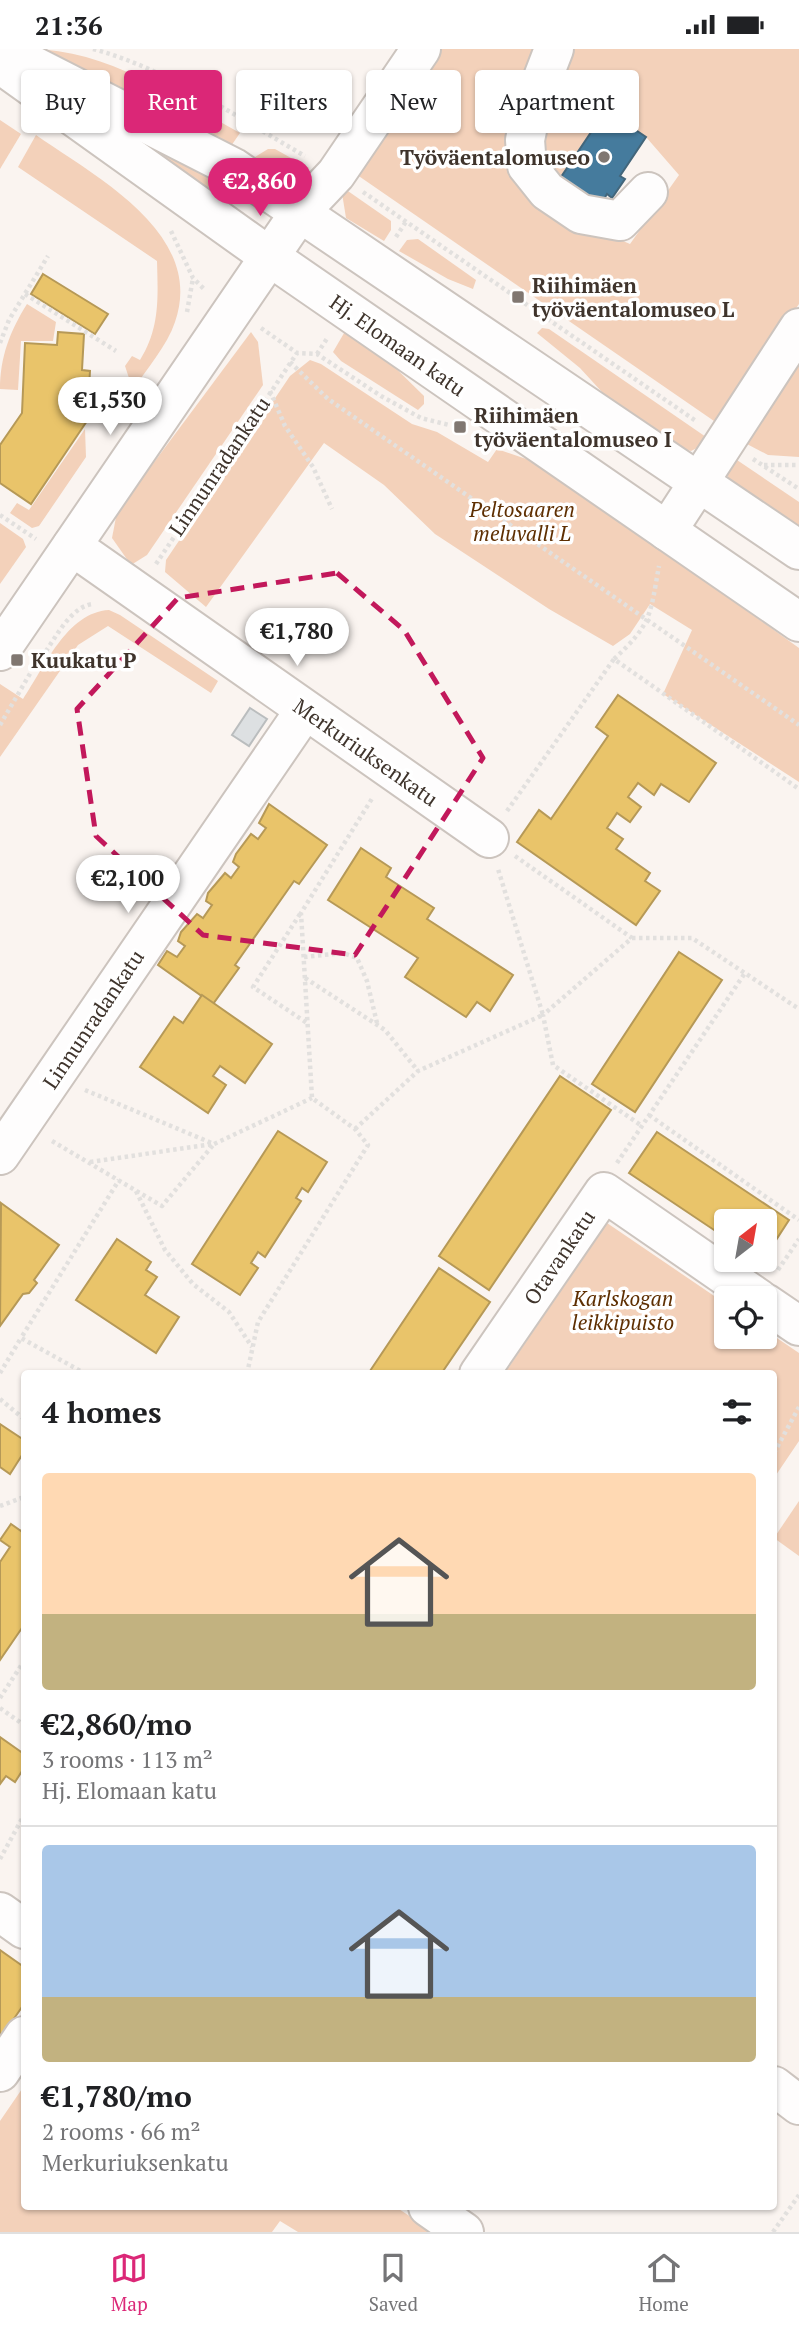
<!DOCTYPE html>
<html lang="en">
<head>
<meta charset="utf-8">
<style>
	:root { --surface:#fff; --page:#f2f2f2; --text:#202124; --muted:#757577; --line:#e0e0e0; --accent:#db2777 }
	body { margin:0; font-family:"PT Serif",serif; background:var(--page); color:var(--text); height:100vh; display:flex; flex-direction:column; font-size:26px; white-space:nowrap }
	* { box-sizing:border-box; margin:0 }
	p { font-size:23px; color:var(--muted) }
	.icon { flex:none; width:38px; height:38px; fill:none; stroke:currentColor; stroke-width:2; stroke-linecap:round; stroke-linejoin:round }
	.map { position:relative; flex:1; overflow:hidden }
	.sheet { position:absolute; left:21px; top:1321px; width:756px; height:840px; display:flex; flex-direction:column; background:var(--surface); border-radius:7px; box-shadow:0 2px 5px #0004 }
	.sheet>* { flex:none }
	.hud { position:absolute; left:21px; top:21px; width:758px; height:63px; display:flex; gap:14px }
	.needle { width:46px; rotate:31deg }
	.controls { position:absolute; left:714px; top:1160px; display:grid; gap:14px }
	.controls a { display:grid; place-items:center; width:63px; height:63px; border-radius:7px; background:var(--surface); box-shadow:0 2px 5px #0004; font-size:35px }
	.price { position:absolute; translate:-50% -60px; padding:0 16px; border-radius:24px; background:#fff; color:#222; font-size:23px; line-height:46px; filter:drop-shadow(0 2px 4px #0008) }
	.price::after { content:''; position:absolute; left:50%; top:42px; width:21px; height:16px; margin-left:-10px; background:inherit; clip-path:polygon(0 0,100% 0,50% 100%) }
	.price.active { background:var(--accent); color:#fff }
	ul { padding:0; list-style:none }
	li { display:grid; align-content:center; gap:14px; height:371px; padding:0 21px }
	li+li { border-top:2px solid var(--line) }
	li span { display:grid; place-items:center; height:217px; border-radius:7px; color:#555 }
	li>.icon { margin-inline-start:auto }
	span .icon { width:126px; height:126px; fill:#fffc; stroke-width:1 }
	li b { font-size:30px }
	h2 { display:flex; justify-content:space-between; align-items:center; height:84px; padding:0 21px; font-size:30px }
	.chip { padding:0 24px; border-radius:7px; background:var(--surface); box-shadow:0 2px 5px #0004; font-size:24px; line-height:63px }
	.chip.active { background:var(--accent); color:#fff }
	.status { display:flex; justify-content:space-between; align-items:center; height:49px; padding:0 35px; background:var(--surface); direction:ltr }
	.status svg { height:19px; fill:currentColor }
	.tabs { display:flex; justify-content:space-around; align-items:center; height:98px; border-top:2px solid var(--line); background:var(--surface); font-size:19px; color:var(--muted) }
	.tabs a { display:grid; justify-items:center; gap:4px }
	.tabs .active { color:var(--accent) }
	.map>svg:first-child { display:block }
	.green { fill:#f3d1ba }
	.homes { fill:#e9c46a; stroke:#b69957; stroke-width:2 }
	.public { fill:#457b9d; stroke:#43667b; stroke-width:2 }
	.building { fill:#dde0e2; stroke:#babdbe; stroke-width:2 }
	.lines { fill:none; stroke-linecap:round; stroke-linejoin:round }
	.minor-casing { stroke:#ccc4be; stroke-width:42 }
	.path { stroke:#e2e0de; stroke-width:4.5; stroke-dasharray:3.5 3.5; stroke-linecap:butt }
	.minor { stroke:#fefdfd; stroke-width:38 }
	.marked { fill:none; stroke:#c2185b; stroke-width:5; stroke-dasharray:14 9; stroke-linejoin:round }
	.poi-dot { fill:#807771; stroke:#fff; stroke-width:2.5 }
	.labels { text-anchor:middle; dominant-baseline:central; stroke-width:7; stroke-linejoin:round; paint-order:stroke }
	.poi-label { font-size:21px; font-weight:bold; fill:#3f342c; stroke:#fff; text-anchor:start }
	.street-label { font-size:21px; fill:#3f342c; stroke:#fff }
	.park-label { font-size:21px; font-style:italic; fill:#5e2f02; stroke:#fff }
</style>
</head>
<body>
<div class="status"><b>21:36</b><svg viewBox="0 0 49 12"><path d="M0 12V9h3v3zM5 12V6h3v6zM10 12V3h3v9zM15 12V0h3v12zM26 1h20v11H26zM47 4h2v5h-2z"/></svg></div>
<div class="map">
<svg width="799" height="2183" viewBox="0 0 799 2183">
	<rect width="100%" height="100%" fill="#faf4f0"/>
	<g class="green">
		<path d="M30 0C107 0 174 48 240 84L231 97Z"/>
		<path d="M431 0H541L507 91 525 131 551 161 630 195 679 126 646 88 607 61 559 131 536 113C533 66 542 42 563 0H799V255L720 368 714 372 350 121Z"/>
		<polygon points="95,61 217,127 207,143"/>
		<polygon points="0,71 21,85 0,120"/>
		<path d="M36 86C94 127 206 184 175 273 167 297 147 319 133 341L125 317 132 307 140 311C160 279 158 249 157 212L18 118Z"/>
		<path d="M268 100H275L309 119C288 126 272 124 253 113L255 108Z"/>
		<polygon points="345,140 391,172 391,181 384,192 346,169 342,144"/>
		<polygon points="418,190 476,231 473,240 448,230 399,202 407,191"/>
		<path d="M27 255 56 273 53 292H21L18 341 0 340C0 308 10 282 27 255Z"/>
		<polygon points="347,279 374,298 424,347 424,355 418,361 341,312 333,303"/>
		<polygon points="542,279 549,280 706,388 701,397 691,402 678,398 613,355 580,319 537,284"/>
		<polygon points="251,283 258,293 263,336 147,506 131,516 112,489 117,463"/>
		<polygon points="799,310 799,408 768,406 745,394"/>
		<polygon points="310,311 321,315 412,375 437,383 488,413 497,400 544,416 799,599 799,733 663,645 692,581 650,555 630,585 613,597 549,560 435,485 384,436 324,394 206,558 165,523 166,511 290,327"/>
		<polygon points="85,380 86,408 39,477 32,479 10,464 17,454 29,461"/>
		<polygon points="734,409 799,453 799,482 728,433 728,417"/>
		<polygon points="0,474 23,490 26,498 0,535"/>
		<path d="M109 561 120 566 218 632 211 644 108 577 78 596 0 708V635L23 650C44 619 67 563 109 561Z"/>
		<polygon points="607,1174 726,1255 726,1288 765,1288 765,1281 799,1304 799,1392 774,1429 774,1325 504,1325"/>
		<polygon points="799,1452 799,1507 774,1489"/>
		<polygon points="24,2037 24,2158 396,2158 433,2183 298,2183 280,2172 272,2183 0,2183 0,2072"/>
	</g>
	<g class="homes">
		<polygon points="43,225 108,265 95,285 31,245"/>
		<polygon points="58,283 84,285 82,321 90,322 87,372 31,455 0,434 0,396 22,364 25,294 57,296"/>
		<polygon points="618,646 716,714 689,753 661,735 654,746 638,734 628,748 641,758 630,773 617,764 607,779 623,790 616,800 650,824 645,832 660,842 636,876 517,793 539,761 551,770 608,687 596,678"/>
		<polygon points="269,755 327,796 299,835 294,832 235,916 239,919 213,955 158,916 167,902 177,908 185,897 178,892 181,883 197,865 203,869 212,856 206,852 208,844 225,824 231,829 239,818 233,813 236,805 251,785 258,790 266,779 259,774"/>
		<polygon points="361,799 391,819 386,828 434,859 427,870 513,926 490,962 477,953 466,968 405,928 418,909 328,851"/>
		<polygon points="679,903 722,931 635,1063 592,1035"/>
		<polygon points="202,946 272,995 245,1034 220,1017 213,1027 226,1036 208,1064 140,1018 174,968 183,974"/>
		<polygon points="560,1027 611,1061 489,1241 439,1207"/>
		<polygon points="278,1082 327,1113 308,1143 302,1139 296,1149 301,1152 265,1208 258,1203 251,1214 258,1219 240,1246 192,1215"/>
		<polygon points="657,1083 789,1171 765,1208 765,1172 726,1172 726,1189 629,1124"/>
		<polygon points="1,1154 59,1196 34,1231 37,1234 29,1244 23,1245 0,1277"/>
		<polygon points="117,1190 151,1213 146,1221 157,1228 145,1246 179,1268 156,1304 76,1251"/>
		<polygon points="439,1219 490,1253 441,1325 368,1325"/>
		<polygon points="0,1375 24,1391 24,1403 10,1425 0,1418"/>
		<polygon points="11,1475 21,1482 24,1477 24,1576 0,1611 0,1513 10,1498 0,1491"/>
		<polygon points="0,1688 24,1705 24,1719 15,1733 6,1727 0,1735"/>
		<polygon points="0,1901 24,1918 24,1955 0,1990"/>
	</g>
	<polygon class="public" points="606,61 646,88 620,127 625,130 612,149 607,145 599,158 559,131"/>
	<polygon class="building" points="250,659 267,670 249,697 232,686"/>
	<g class="lines">
		<g class="minor-casing">
			<g id="minor">
				<polyline points="554,0 532,57 525,91 527,117 547,142 581,165 620,172 648,143"/>
				<polyline points="24,12 234,119 799,501"/>
				<polyline points="0,15 270,208 799,573"/>
				<polyline points="667,482 799,279"/>
				<polyline points="72,497 489,789"/>
				<polyline points="0,602 300,163 336,125 421,0"/>
				<polyline points="0,1106 305,661"/>
				<polyline points="765,1254 799,1277"/>
				<polyline points="479,1325 604,1143 759,1250"/>
				<polyline points="0,1863 24,1880"/>
				<polyline points="0,2023 24,1987"/>
				<polyline points="774,2037 799,2056"/>
				<polyline points="428,2158 464,2183"/>
			</g>
		</g>
		<g class="path">
			<path d="M93 0C168 20 238 69 305 107"/>
			<polyline points="363,143 696,372"/>
			<polyline points="171,182 193,229 205,241"/>
			<polyline points="396,188 407,171"/>
			<polyline points="25,245 116,302"/>
			<polyline points="187,263 193,229"/>
			<polyline points="261,279 297,304 317,305 381,347 421,369 449,376"/>
			<polyline points="0,294 9,271 48,207"/>
			<polyline points="317,305 328,288"/>
			<polyline points="290,313 328,350 799,676"/>
			<polyline points="270,342 285,377 313,418 332,460"/>
			<polyline points="753,410 799,440"/>
			<polyline points="764,416 799,416"/>
			<polyline points="0,466 36,490"/>
			<polyline points="156,515 297,304"/>
			<path d="M46 602C57 586 72 557 93 555"/>
			<path d="M614 610C652 575 650 566 659 517"/>
			<polyline points="0,676 31,623"/>
			<polyline points="507,762 614,610 799,740"/>
			<polyline points="515,807 632,889 543,966 553,1016 642,1077"/>
			<polyline points="300,865 253,938 307,974"/>
			<polyline points="632,889 692,889 799,960"/>
			<polyline points="304,908 343,904 357,909 367,932 377,974"/>
			<polyline points="305,929 385,981 418,1022"/>
			<polyline points="85,1041 214,1095 312,1049"/>
			<polyline points="649,1066 799,1171"/>
			<polyline points="355,1080 418,1022 543,966 498,820"/>
			<polyline points="52,1092 162,1157 214,1095"/>
			<polyline points="90,1113 213,1095"/>
			<polyline points="617,1114 745,924"/>
			<polyline points="136,1142 165,1201 193,1235 229,1263 252,1298"/>
			<polyline points="778,1221 799,1190"/>
			<polyline points="0,1324 21,1289"/>
			<polyline points="86,1325 21,1289 119,1131"/>
			<polyline points="247,1325 258,1273 368,1096 355,1080 312,1049 301,864 373,748"/>
			<polyline points="0,1350 24,1370"/>
			<polyline points="774,1404 799,1358"/>
			<polyline points="0,1457 24,1448"/>
			<polyline points="0,1649 24,1612"/>
			<polyline points="0,1659 24,1676"/>
			<polyline points="0,1810 24,1766"/>
			<polyline points="773,2183 799,2146"/>
		</g>
		<use href="#minor" class="minor"/>
	</g>
	<path class="marked" d="M337 524 404 581 483 709 355 906 203 886 96 787 77 660 178 549Z"/>
	<g class="poi-dot">
		<circle cx="604" cy="108" r="7"/>
		<rect x="511" y="241" width="14" height="14" rx="3.5"/>
		<rect x="453" y="371" width="14" height="14" rx="3.5"/>
		<rect x="10" y="604" width="14" height="14" rx="3.5"/>
	</g>
	<g class="labels">
		<g class="poi-label">
			<text x="590" y="108" text-anchor="end">Työväentalomuseo</text>
			<text x="532" y="236">Riihimäen<tspan x="532" dy="24">työväentalomuseo L</tspan></text>
			<text x="474" y="366">Riihimäen<tspan x="474" dy="24">työväentalomuseo I</tspan></text>
			<text x="31" y="611">Kuukatu P</text>
		</g>
		<g class="street-label">
			<text transform="translate(398 296) rotate(35)">Hj. Elomaan katu</text>
			<text transform="translate(219 417) rotate(-56)">Linnunradankatu</text>
			<text transform="translate(366 703) rotate(35)">Merkuriuksenkatu</text>
			<text transform="translate(93 970) rotate(-56)">Linnunradankatu</text>
			<text transform="translate(559 1208) rotate(-56)">Otavankatu</text>
		</g>
		<g class="park-label">
			<text x="522" y="460">Peltosaaren<tspan x="522" dy="24">meluvalli L</tspan></text>
			<text x="623" y="1249">Karlskogan<tspan x="623" dy="24">leikkipuisto</tspan></text>
		</g>
	</g>
</svg>
<div class="controls">
<a><svg class="needle" viewBox="-14 -14 28 28"><path d="M0-13l5 13h-10z" fill="#e53935"/><path d="M0 13l5-13h-10z" fill="#757577"/></svg></a>
<a><svg class="icon" aria-label="locate" viewBox="0 0 24 24"><circle cx="12" cy="12" r="6"/><path d="M12 2v4M12 18v4M2 12h4M18 12h4"/></svg></a>
</div>
<b class="price active" style="left:260px;top:169px">€2,860</b>
<b class="price" style="left:110px;top:388px">€1,530</b>
<b class="price" style="left:297px;top:619px">€1,780</b>
<b class="price" style="left:128px;top:866px">€2,100</b>
<div class="hud">
<a class="chip">Buy</a>
<a class="chip active">Rent</a>
<a class="chip">Filters</a>
<a class="chip">New</a>
<a class="chip">Apartment</a>
</div>
<section class="sheet">
<h2>4 homes<svg class="icon" aria-label="filters" viewBox="0 0 24 24"><path d="M4 7h16M4 17h16"/><circle cx="9" cy="7" r="2"/><circle cx="15" cy="17" r="2"/></svg></h2>
<ul>
<li><span style="background:linear-gradient(#ffd9b3 65%,#c2b280 0)"><svg class="icon" aria-label="home" viewBox="0 0 24 24"><path d="M3 11l9-7 9 7M6 9v11h12V9"/></svg></span><div><b>€2,860/mo</b><p>3 rooms · 113 m²</p><p>Hj. Elomaan katu</p></div></li>
<li><span style="background:linear-gradient(#a9c7e8 70%,#c2b280 0)"><svg class="icon" aria-label="home" viewBox="0 0 24 24"><path d="M3 11l9-7 9 7M6 9v11h12V9"/></svg></span><div><b>€1,780/mo</b><p>2 rooms · 66 m²</p><p>Merkuriuksenkatu</p></div></li>
</ul>
</section>
</div>
<nav class="tabs">
<a class="active"><svg class="icon" aria-label="map" viewBox="0 0 24 24"><path d="M3 6l6-2 6 2 6-2v14l-6 2-6-2-6 2zM9 4v14M15 6v14"/></svg>Map</a>
<a><svg class="icon" aria-label="saved" viewBox="0 0 24 24"><path d="M7 4h10v16l-5-4-5 4z"/></svg>Saved</a>
<a><svg class="icon" aria-label="home" viewBox="0 0 24 24"><path d="M3 11l9-7 9 7M6 9v11h12V9"/></svg>Home</a>
</nav>
</body>
</html>
